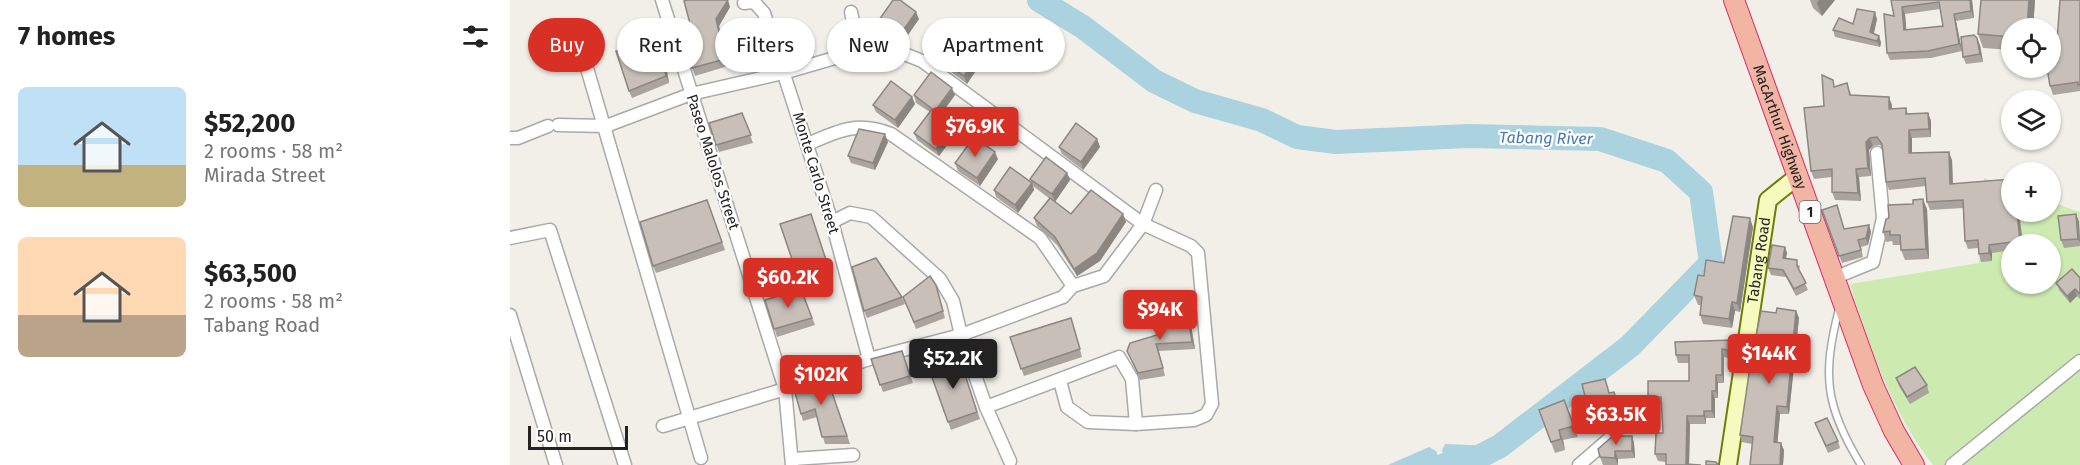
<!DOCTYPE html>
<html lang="en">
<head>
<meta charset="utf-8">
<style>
	:root { --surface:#fff; --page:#f6f6f6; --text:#222; --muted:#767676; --accent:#d93025 }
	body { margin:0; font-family:"Fira Sans",sans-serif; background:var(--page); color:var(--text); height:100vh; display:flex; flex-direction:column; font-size:22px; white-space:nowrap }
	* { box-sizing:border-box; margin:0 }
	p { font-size:20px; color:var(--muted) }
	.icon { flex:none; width:33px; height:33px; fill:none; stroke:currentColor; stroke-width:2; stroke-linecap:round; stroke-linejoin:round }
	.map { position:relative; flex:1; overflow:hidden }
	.panel { display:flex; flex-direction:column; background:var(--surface); width:510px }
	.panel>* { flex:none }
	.banner { position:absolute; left:18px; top:18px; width:570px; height:54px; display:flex; gap:12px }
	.buttons { position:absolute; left:1491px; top:18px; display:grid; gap:12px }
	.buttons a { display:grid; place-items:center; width:60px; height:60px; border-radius:50%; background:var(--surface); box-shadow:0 2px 4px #0004; font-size:30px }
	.scale { position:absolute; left:18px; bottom:15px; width:100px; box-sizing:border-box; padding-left:6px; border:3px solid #222; border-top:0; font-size:16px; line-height:21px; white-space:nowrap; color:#222; -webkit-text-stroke:4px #fff; paint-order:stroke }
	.price { position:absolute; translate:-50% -51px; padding:0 14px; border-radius:6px; background:var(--accent); color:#fff; font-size:20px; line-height:39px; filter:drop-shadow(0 2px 3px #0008) }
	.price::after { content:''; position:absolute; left:50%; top:36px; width:18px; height:14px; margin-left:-9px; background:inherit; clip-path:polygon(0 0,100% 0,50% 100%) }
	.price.selected { background:#222; color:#fff }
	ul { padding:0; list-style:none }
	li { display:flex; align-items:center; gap:18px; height:150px; padding:0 18px }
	li span { display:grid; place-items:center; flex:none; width:168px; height:120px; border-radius:9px; color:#555 }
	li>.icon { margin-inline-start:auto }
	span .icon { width:72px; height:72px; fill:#fffc; stroke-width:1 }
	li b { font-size:26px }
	h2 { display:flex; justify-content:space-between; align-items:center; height:72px; padding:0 18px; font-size:26px }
	.chip { padding:0 21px; border-radius:27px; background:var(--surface); box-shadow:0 2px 4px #0004; font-size:21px; line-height:54px }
	.chip.selected { background:var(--accent); color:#fff }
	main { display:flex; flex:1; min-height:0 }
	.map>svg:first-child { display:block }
	.grass { fill:#cdebb0; fill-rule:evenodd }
	.water { fill:#aad3df }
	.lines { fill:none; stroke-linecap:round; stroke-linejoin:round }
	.river { stroke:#aad3df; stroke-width:24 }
	.service-casing { stroke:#a9a9a9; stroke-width:9 }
	.minor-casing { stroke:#a9a9a9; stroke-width:15 }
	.secondary-casing { stroke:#707d05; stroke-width:20 }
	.trunk-casing { stroke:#dc2a67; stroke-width:22 }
	.service { stroke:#fff; stroke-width:6 }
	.minor { stroke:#fff; stroke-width:12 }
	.secondary { stroke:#f7fabf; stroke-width:16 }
	.trunk { stroke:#f2b4a3; stroke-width:20 }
	.wall { fill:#aba49e; fill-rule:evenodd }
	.shaded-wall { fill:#8b8681 }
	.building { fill:#c7bfb8; stroke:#8b8681; stroke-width:1.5; fill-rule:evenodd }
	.labels { text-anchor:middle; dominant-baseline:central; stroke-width:4.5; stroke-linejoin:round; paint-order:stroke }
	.shield { fill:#fff; stroke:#646464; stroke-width:1.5 }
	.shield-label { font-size:14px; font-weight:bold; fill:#222 }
	.street-label { font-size:15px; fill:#222; stroke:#fff }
	.water-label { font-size:16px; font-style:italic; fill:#4a7aab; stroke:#fff }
</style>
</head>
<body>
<main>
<section class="panel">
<h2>7 homes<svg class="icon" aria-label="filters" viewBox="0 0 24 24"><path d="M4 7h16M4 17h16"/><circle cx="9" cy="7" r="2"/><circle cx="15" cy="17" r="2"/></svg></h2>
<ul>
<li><span style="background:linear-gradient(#bfe0f5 65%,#c2b280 0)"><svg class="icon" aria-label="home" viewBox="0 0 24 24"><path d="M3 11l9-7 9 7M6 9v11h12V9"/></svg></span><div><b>$52,200</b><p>2 rooms · 58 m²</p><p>Mirada Street</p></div></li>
<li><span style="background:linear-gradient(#ffd9b3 65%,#b9a48a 0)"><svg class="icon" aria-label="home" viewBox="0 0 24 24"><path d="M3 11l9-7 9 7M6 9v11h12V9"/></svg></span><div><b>$63,500</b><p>2 rooms · 58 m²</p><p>Tabang Road</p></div></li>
</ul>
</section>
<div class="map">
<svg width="1570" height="465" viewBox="0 0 1570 465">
	<rect width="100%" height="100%" fill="#f2efe9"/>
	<path class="grass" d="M1474 178 1501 188 1502 212H1540L1541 202 1570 212V465H1423C1380 409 1362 351 1340 284L1469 263ZM1502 244H1540V284H1502Z"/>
	<polygon class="water" points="935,444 990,446 976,465 878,465 919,447 926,451 930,460 934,458 932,450"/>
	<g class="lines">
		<polyline class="river" points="529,0 573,27 644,81 685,101 752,120 787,137 826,142 959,136 1090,139 1157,161 1191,192 1201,263 1120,346 990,446 967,458 935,465"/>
		<g class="service-casing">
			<path id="service" d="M1329 309C1312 375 1315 406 1351 465"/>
		</g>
		<g class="minor-casing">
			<g id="minor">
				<polyline points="152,0 275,389 282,465"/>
				<polyline points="234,3 244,2 254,13 322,222 359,359"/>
				<polyline points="341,12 349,51"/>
				<polyline points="82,46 74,58 191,458"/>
				<polyline points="48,125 96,126 181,94 273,73 349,51 377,47 412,61 633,224 681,246 688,253 702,404 696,415 684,420 626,424 578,422 557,407 550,381"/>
				<polyline points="0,138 8,138 38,126"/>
				<path d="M298 144C329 130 349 121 381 134L530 238 563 286"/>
				<polyline points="322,222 340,213 361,217 430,279 443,301 451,335 476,407"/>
				<polyline points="0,238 40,230 115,465"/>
				<polyline points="1324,278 1363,262 1373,218 1367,153"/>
				<polyline points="0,315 46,465"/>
				<polyline points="153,426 275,389 359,359 451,335 553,297 563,286 594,276 633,224 646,190"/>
				<polyline points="283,459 343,455"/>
				<polyline points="500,461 476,407 609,357 622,379 626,424"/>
				<polyline points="1069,465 1099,439"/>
				<polyline points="1442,465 1570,361"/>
			</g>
		</g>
		<g class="secondary-casing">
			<g id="secondary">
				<path id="s1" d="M1218 465 1258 200 1288 176"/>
			</g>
		</g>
		<g class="trunk-casing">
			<g id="trunk">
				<path id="s2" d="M1224 0 1363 385 1384 431 1404 465"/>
			</g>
		</g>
		<use href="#service" class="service"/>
		<use href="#minor" class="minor"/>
		<use href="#secondary" class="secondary"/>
		<use href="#trunk" class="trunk"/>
	</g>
	<g class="wall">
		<polygon points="1300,0 1325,0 1312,16 1303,8"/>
		<path d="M1381 0H1462L1464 18 1446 21 1452 51 1421 58 1380 60 1377 53 1384 16ZM1430 9 1433 26 1396 30 1395 14Z"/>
		<polygon points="1525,0 1523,28 1502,28 1502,50 1473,48 1468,34"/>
		<polygon points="1570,0 1570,91 1543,95 1540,86 1546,55"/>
		<polygon points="220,7 209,26 218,66 185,76 182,68 182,31"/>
		<polygon points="409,19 393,42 367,34 364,27"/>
		<polygon points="1367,19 1364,34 1369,36 1371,43 1370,47 1325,37 1323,30 1343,24"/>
		<polygon points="1470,45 1473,62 1456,64 1453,57"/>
		<polygon points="153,49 159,83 122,98 119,91"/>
		<polygon points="473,60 457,84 436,68 433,61"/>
		<polygon points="1325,86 1340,91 1341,95 1382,105 1382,109 1396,108 1398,114 1418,113 1421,121 1421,137 1402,138 1402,153 1442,160 1443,184 1502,179 1513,244 1502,244 1502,250 1482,253 1482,261 1471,262 1469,254 1468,248 1458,249 1455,241 1453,208 1420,210 1417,202 1416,186 1379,190 1376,182 1373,149 1370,145 1363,146 1359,150 1361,176 1349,177 1351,201 1325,200 1322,192 1322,177 1304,179 1301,171 1314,106"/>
		<polygon points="404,95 445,95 430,116 443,125 446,133 429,156 407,140 404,133 420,112 406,103"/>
		<polygon points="402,97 405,104 388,128 366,112 363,105"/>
		<polygon points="232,113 243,143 209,152 199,123"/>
		<polygon points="587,139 590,147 573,170 552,154 549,147"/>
		<polygon points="378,142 365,170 341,163 338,156"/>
		<polygon points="488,159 470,186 448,171 445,163"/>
		<polygon points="557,173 560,180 545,201 561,214 613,214 616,222 590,261 567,276 547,245 527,226 524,218 540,199 523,186 524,190 508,213 486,197 484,190 521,183 520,179"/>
		<polygon points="197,200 215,250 146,273 143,266"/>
		<polygon points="1417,209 1419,259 1395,260 1391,250 1391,245 1383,245 1382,241 1376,242 1373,232"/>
		<polygon points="1312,210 1334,229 1359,225 1361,232 1358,245 1351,247 1353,257 1332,263"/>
		<polygon points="301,214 320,270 288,278 270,224"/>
		<polygon points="1566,214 1569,222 1570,246 1554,248 1551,240"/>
		<polygon points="1243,227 1230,312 1225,311 1222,328 1193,324 1190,315 1191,305 1188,305 1184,295 1194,276 1214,263"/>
		<polygon points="1275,247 1277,253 1276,258 1290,266 1289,270 1298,290 1286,296 1276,277 1261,275 1258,268"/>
		<polygon points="1570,278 1570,299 1567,296 1560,303 1549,290 1546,283"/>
		<polygon points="426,285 435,318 406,329 396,304"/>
		<polygon points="291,289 305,325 267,337 255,300"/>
		<polygon points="392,297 395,304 357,318 354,311"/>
		<polygon points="1286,311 1289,318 1279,414 1270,414 1267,442 1274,450 1273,465 1240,465 1242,444 1232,442 1230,435 1249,360 1250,343 1246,336 1266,313"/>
		<polygon points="680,320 685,349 649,351 655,376 630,380 617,351 647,335"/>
		<polygon points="563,325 572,357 514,376 500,337"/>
		<polygon points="1222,340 1225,348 1223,359 1214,357 1214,383 1208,383 1208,398 1205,398 1205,418 1196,418 1196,424 1180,424 1179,464 1156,465 1156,462 1148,461 1145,454 1153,433 1152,404 1141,405 1138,397 1179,381 1179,363 1168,363 1166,355"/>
		<polygon points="392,351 403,383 373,392 361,359"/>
		<polygon points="450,359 470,419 441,430 419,369"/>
		<polygon points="316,375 340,444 315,444 307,417 293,421 291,414"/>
		<polygon points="1386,378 1417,385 1419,393 1400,404 1389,386"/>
		<polygon points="1098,386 1099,393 1107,399 1113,425 1085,433 1082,425"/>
		<polygon points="1054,400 1068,437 1053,440 1055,450 1045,453 1029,410"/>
		<polygon points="1305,423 1328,441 1330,448 1318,453"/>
		<polygon points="1122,436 1124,443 1125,458 1108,459 1108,465 1093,465 1090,457"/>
	</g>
	<g class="shaded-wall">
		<polygon points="218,0 220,7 209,26 218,66 215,59 206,19"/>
		<polygon points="1309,0 1325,0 1312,16 1307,3"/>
		<polygon points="1460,0 1462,0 1464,18 1461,11"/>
		<polygon points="1519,0 1525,0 1523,28 1517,28"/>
		<polygon points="1392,7 1395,14 1397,37 1394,30"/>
		<polygon points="406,12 409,19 393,42 390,35"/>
		<polygon points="1365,12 1367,19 1362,39 1360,32"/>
		<polygon points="1444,14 1446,21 1452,51 1449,44"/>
		<polygon points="1369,36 1371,43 1370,47 1367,41"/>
		<polygon points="1467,38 1470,45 1473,62 1470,54"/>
		<polygon points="150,42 153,49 159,83 156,76"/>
		<polygon points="471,52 473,60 457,84 454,76"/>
		<polygon points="442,88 445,95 428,118 425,111"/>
		<polygon points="402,97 405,104 388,128 385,120"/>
		<polygon points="1379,97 1382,105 1382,117 1379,109"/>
		<polygon points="1418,113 1421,121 1421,137 1419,129"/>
		<polygon points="443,125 446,133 429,156 426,149"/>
		<polygon points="1399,130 1402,138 1402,161 1399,153"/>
		<polygon points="375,134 378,142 365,170 363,163"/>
		<polygon points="1360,138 1363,146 1359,150 1361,176 1358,168 1356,142"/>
		<polygon points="587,139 590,147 573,170 571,162"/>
		<polygon points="485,152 488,159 470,186 467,178"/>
		<polygon points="1439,152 1442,160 1443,192 1440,184"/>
		<polygon points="1346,169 1349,177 1351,201 1348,193"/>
		<polygon points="557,173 560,180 545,202 542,194"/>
		<polygon points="522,183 524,190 508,213 505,205"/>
		<polygon points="1413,199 1417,209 1419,259 1416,249"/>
		<polygon points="1507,212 1509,212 1513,244 1512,244 1510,241"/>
		<polygon points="613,214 616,222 590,261 567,276 564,269"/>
		<polygon points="1566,214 1569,222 1570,243 1568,239"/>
		<polygon points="1240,218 1243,227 1230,312 1227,303"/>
		<polygon points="1359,225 1361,232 1358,245 1356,238"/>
		<polygon points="1479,245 1482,253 1482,261 1479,253"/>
		<polygon points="1275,247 1277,253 1275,264 1273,258"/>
		<polygon points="1565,289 1567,296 1560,303 1557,296"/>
		<polygon points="1222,302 1225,311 1222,328 1219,319"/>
		<polygon points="1286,311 1289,318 1279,414 1277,407"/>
		<polygon points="677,312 680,320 685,349 682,342"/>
		<polygon points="1222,340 1225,348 1223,359 1221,351"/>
		<polygon points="1212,349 1214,357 1214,383 1212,375"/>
		<polygon points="1206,375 1208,383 1208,398 1206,391"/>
		<polygon points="1202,391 1205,398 1205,418 1202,411"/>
		<polygon points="1104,392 1107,399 1113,425 1111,418"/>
		<polygon points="1267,406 1270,414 1267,449 1264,442"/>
		<polygon points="1194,411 1196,418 1196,424 1194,416"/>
		<polygon points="1177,416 1180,424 1179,465 1176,465"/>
		<polygon points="1049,430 1053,440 1055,450 1051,439"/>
		<polygon points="1122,436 1124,443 1125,458 1122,451"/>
		<polygon points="1271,443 1274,450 1273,465 1270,465"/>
		<polygon points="1105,451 1108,459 1108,465 1105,458"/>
	</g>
	<g class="building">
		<polygon points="177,0 218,0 206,19 215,59 182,68 172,34 182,31 174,1"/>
		<polygon points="383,0 390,0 406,12 390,35 364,27"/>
		<path d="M1381 0H1460L1461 11 1444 14 1449 44 1418 51 1377 53 1374 14 1384 16ZM1429 2 1433 26 1394 30 1392 7Z"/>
		<polygon points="1471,0 1519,0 1517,28 1502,28 1502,37 1468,34"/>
		<polygon points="1550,0 1570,0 1570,85 1568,85 1568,82 1540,86 1537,68 1540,68 1540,56 1546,55"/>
		<polygon points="1347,9 1365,12 1360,32 1369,36 1367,41 1323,30 1329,18 1343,24"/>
		<polygon points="1464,35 1467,38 1470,54 1453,57 1451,37"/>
		<polygon points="451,38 471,52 454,76 433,61"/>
		<polygon points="150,42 156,76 119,91 106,51"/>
		<polygon points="421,72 442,88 425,111 404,95"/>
		<polygon points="1312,75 1323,80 1324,87 1337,83 1340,95 1379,97 1379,109 1396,108 1396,114 1418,113 1419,129 1399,130 1399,153 1439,152 1440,184 1502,179 1502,212 1507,212 1510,241 1479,245 1479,253 1469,254 1468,240 1455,241 1453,200 1417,202 1415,178 1376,182 1372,144 1367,137 1360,138 1356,142 1358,168 1346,169 1348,193 1322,192 1322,169 1301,171 1294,108 1314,106"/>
		<polygon points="381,81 402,97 385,120 363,105"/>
		<polygon points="422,109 443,125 426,149 404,133"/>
		<polygon points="232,113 241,135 206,145 199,123"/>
		<polygon points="566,123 587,139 571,162 549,147"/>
		<polygon points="349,129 375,134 363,163 338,156"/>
		<polygon points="464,137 485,152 467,178 445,163"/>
		<polygon points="536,157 557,173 542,194 520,179"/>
		<polygon points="500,167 522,183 505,205 484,190"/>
		<polygon points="581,190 613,214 587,253 564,269 545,237 524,218 540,198 561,214"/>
		<polygon points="1413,199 1416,249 1391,250 1390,235 1380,235 1380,231 1373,232 1376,219 1379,218 1378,205 1403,204 1403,200"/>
		<polygon points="197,200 212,242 143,266 130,222"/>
		<polygon points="1327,205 1334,229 1359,225 1356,238 1348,240 1351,250 1329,256 1312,210"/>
		<polygon points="301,214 317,263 286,271 270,224"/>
		<polygon points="1566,214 1568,239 1551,240 1548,216"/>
		<polygon points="1223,216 1240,218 1227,303 1222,302 1219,319 1190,315 1192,297 1184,295 1188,275 1194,276 1196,260 1214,263"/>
		<polygon points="1262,245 1275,247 1273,258 1287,260 1287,266 1296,283 1284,289 1273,270 1258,268"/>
		<polygon points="366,258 392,297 354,311 342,267"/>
		<polygon points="1562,269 1570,278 1570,294 1565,289 1557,296 1546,283"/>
		<polygon points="420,276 426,285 433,311 404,322 393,297"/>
		<polygon points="291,289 302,318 264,329 255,300"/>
		<polygon points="1267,308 1286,311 1277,407 1267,406 1264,442 1271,443 1270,465 1240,465 1243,437 1230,435 1241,360 1249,360 1250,336 1246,336 1251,311 1266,313"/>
		<polygon points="677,312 682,342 646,344 653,368 628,373 617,351 620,343 647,335 644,315"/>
		<polygon points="561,318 570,349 511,369 500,337"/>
		<polygon points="1222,340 1221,351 1212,349 1212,375 1206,375 1206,391 1202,391 1202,411 1194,411 1194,416 1177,416 1176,464 1191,465 1156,465 1156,454 1145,454 1146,433 1153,433 1151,397 1138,397 1138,381 1179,381 1179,355 1166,355 1165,342"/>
		<polygon points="392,351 400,376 370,385 361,359"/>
		<polygon points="450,359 467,412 438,422 419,369"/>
		<polygon points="1405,367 1417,385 1397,397 1386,378"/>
		<polygon points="316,375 337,436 312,437 305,409 291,414 284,389"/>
		<polygon points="1095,379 1099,393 1104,392 1111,418 1082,425 1072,384"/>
		<polygon points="1054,400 1064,426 1049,430 1051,439 1041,442 1029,410"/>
		<polygon points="1317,418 1328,441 1316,446 1305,423"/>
		<polygon points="1103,436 1122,436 1122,451 1105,451 1105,458 1090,457 1088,449"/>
		<polygon points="1196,461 1206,462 1208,465 1196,465"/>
	</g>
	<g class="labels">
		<rect class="shield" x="1289.5" y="201" width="21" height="22" rx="4.5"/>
		<g class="shield-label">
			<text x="1300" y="212">1</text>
		</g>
		<g class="street-label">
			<text stroke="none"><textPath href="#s2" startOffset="135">MacArthur Highway</textPath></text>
			<text transform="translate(203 162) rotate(72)">Paseo Malolos Street</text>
			<text transform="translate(306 173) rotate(73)">Monte Carlo Street</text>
			<text stroke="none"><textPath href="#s1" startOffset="207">Tabang Road</textPath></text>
		</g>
		<g class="water-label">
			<text transform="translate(1036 138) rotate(1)">Tabang River</text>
		</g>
	</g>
</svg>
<div class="buttons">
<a><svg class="icon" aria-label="locate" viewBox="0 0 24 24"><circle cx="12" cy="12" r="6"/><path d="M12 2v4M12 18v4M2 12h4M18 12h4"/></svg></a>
<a><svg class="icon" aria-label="layers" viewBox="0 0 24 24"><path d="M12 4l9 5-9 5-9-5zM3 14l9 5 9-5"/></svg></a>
<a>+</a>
<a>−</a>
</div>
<div class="scale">50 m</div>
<b class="price" style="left:465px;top:158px">$76.9K</b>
<b class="price" style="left:278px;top:309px">$60.2K</b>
<b class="price" style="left:650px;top:341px">$94K</b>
<b class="price" style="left:1259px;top:385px">$144K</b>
<b class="price selected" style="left:443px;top:390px">$52.2K</b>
<b class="price" style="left:311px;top:406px">$102K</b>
<b class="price" style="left:1106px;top:446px">$63.5K</b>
<div class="banner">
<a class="chip selected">Buy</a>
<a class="chip">Rent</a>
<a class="chip">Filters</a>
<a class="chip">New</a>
<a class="chip">Apartment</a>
</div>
</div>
</main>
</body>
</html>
